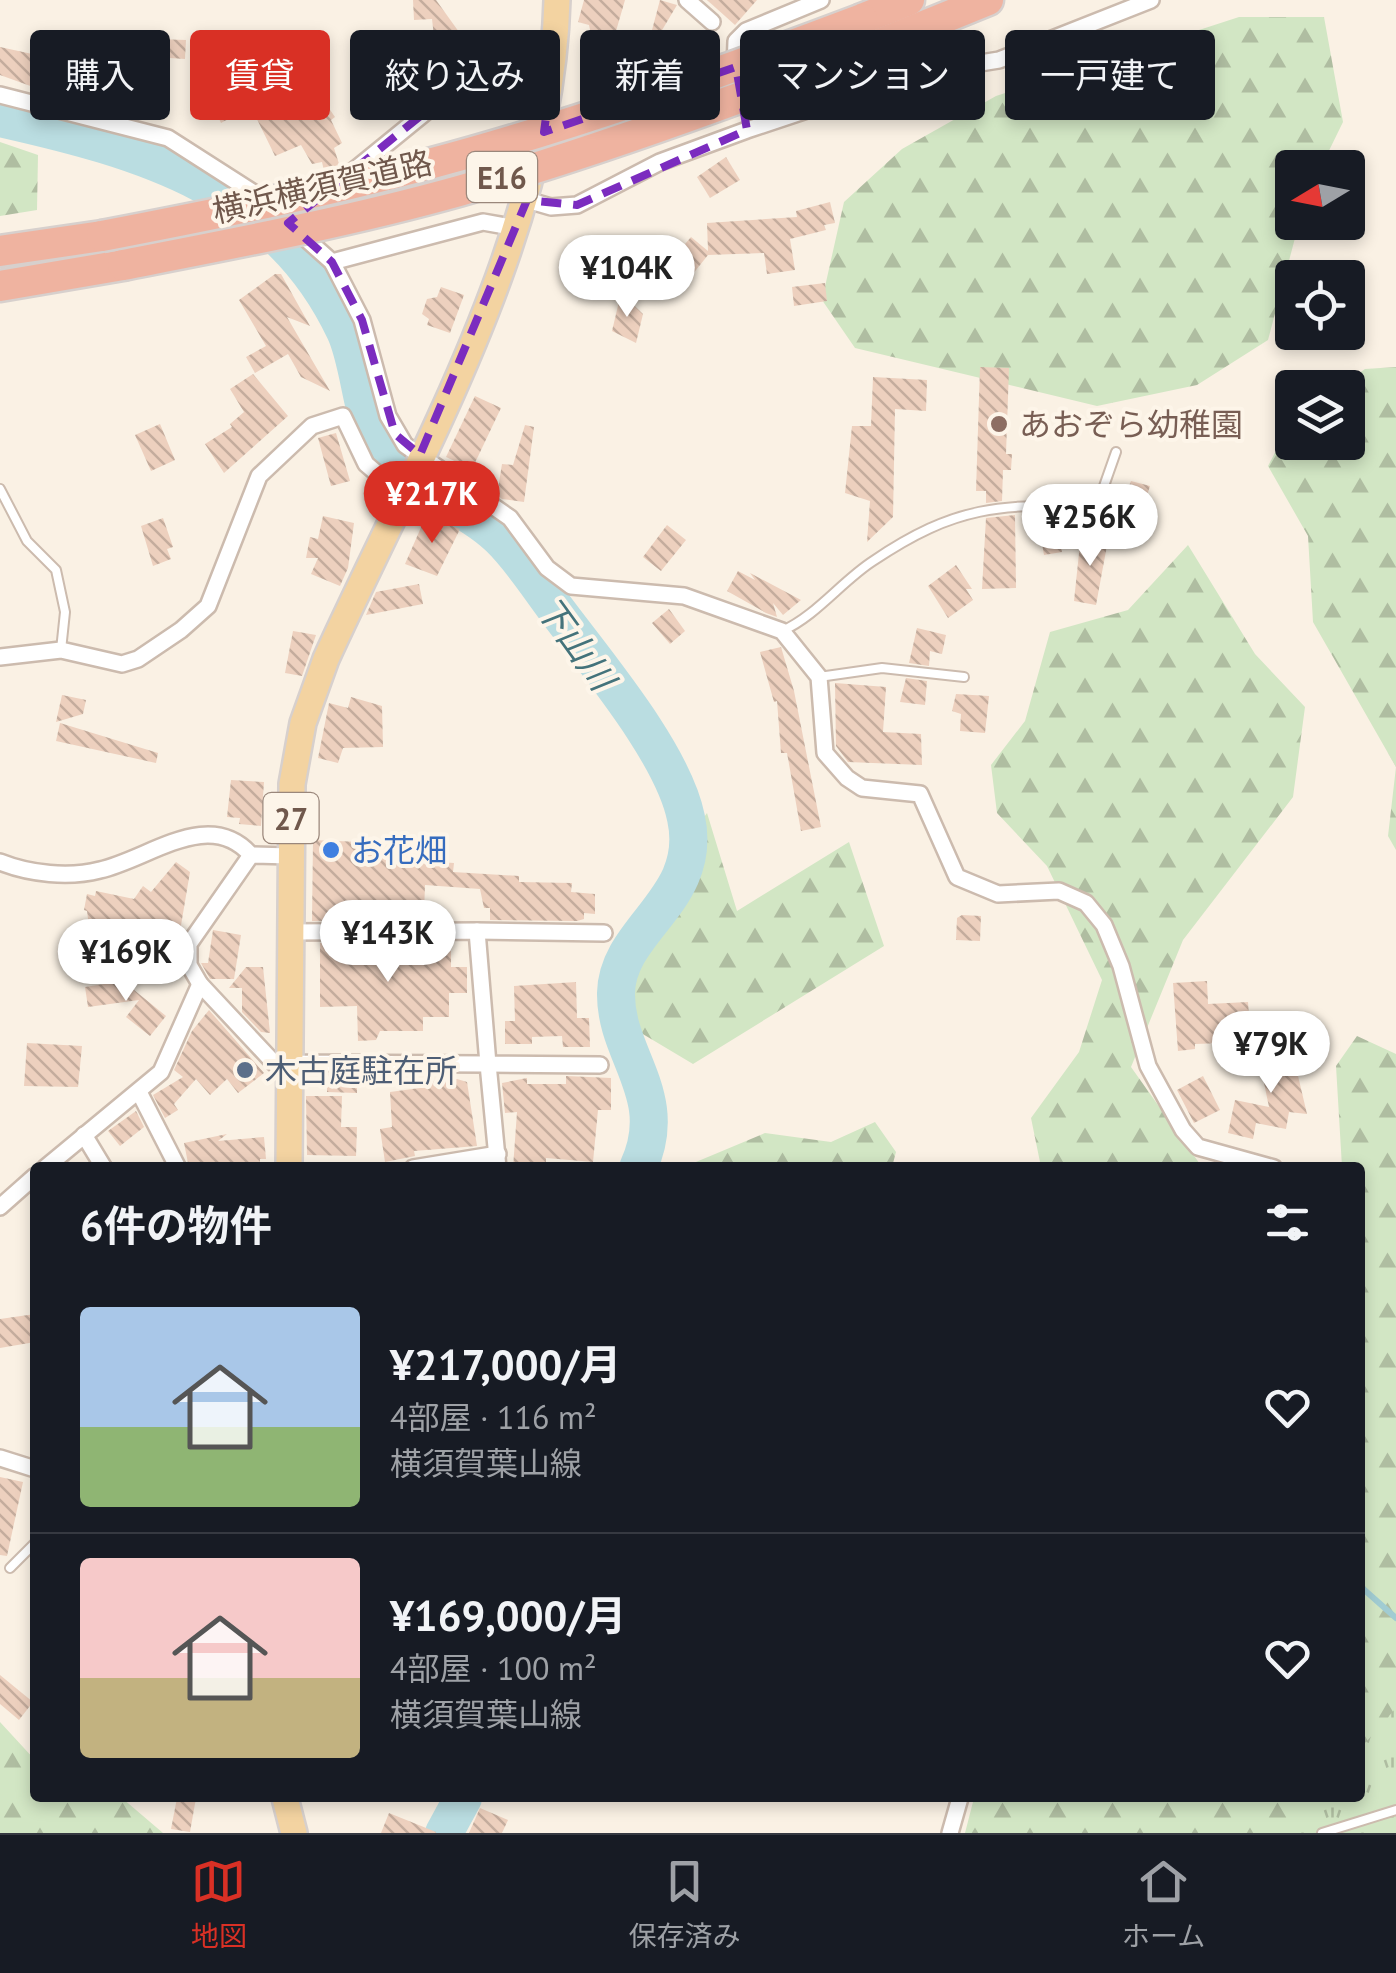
<!DOCTYPE html>
<html lang="ja">
<head>
<meta charset="utf-8">
<style>
	:root { --surface:#171b24; --page:#242831; --text:#f1f3f6; --muted:#9ea1a6; --line:#363941; --accent:#d93025 }
	body { margin:0; font-family:"PT Sans","Noto Sans JP",sans-serif; background:var(--page); color:var(--text); height:100vh; display:flex; flex-direction:column; font-size:38px; white-space:nowrap }
	* { box-sizing:border-box; margin:0 }
	p { font-size:32px; color:var(--muted) }
	.icon { flex:none; width:55px; height:55px; fill:none; stroke:currentColor; stroke-width:2; stroke-linecap:round; stroke-linejoin:round }
	.map { position:relative; flex:1; overflow:hidden }
	.panel { position:absolute; left:30px; top:1162px; width:1335px; height:640px; display:flex; flex-direction:column; background:var(--surface); border-radius:10px; box-shadow:0 5px 15px #0003 }
	.panel>* { flex:none }
	.guide { position:absolute; left:30px; top:30px; width:1338px; height:90px; display:flex; gap:20px }
	.needle { width:65px; rotate:260deg }
	.buttons { position:absolute; left:1275px; top:150px; display:grid; gap:20px }
	.buttons a { display:grid; place-items:center; width:90px; height:90px; border-radius:10px; background:var(--surface); box-shadow:0 5px 15px #0003; font-size:50px }
	.price { position:absolute; translate:-50% -85px; padding:0 22px; border-radius:35px; background:#fff; color:#222; font-size:32px; line-height:65px; filter:drop-shadow(0 2px 5px #0008) }
	.price::after { content:''; position:absolute; left:50%; top:60px; width:30px; height:22px; margin-left:-15px; background:inherit; clip-path:polygon(0 0,100% 0,50% 100%) }
	.price.on { background:var(--accent); color:#fff }
	ul { padding:0; list-style:none }
	li { display:flex; align-items:center; gap:30px; height:250px; padding:0 50px }
	li+li { border-top:2px solid var(--line) }
	li span { display:grid; place-items:center; flex:none; width:280px; height:200px; border-radius:10px; color:#555 }
	li>.icon { margin-inline-start:auto }
	span .icon { width:120px; height:120px; fill:#fffc; stroke-width:1 }
	li b { font-size:42px }
	h2 { display:flex; justify-content:space-between; align-items:center; height:120px; padding:0 50px; font-size:42px }
	.chip { padding:0 35px; border-radius:10px; background:var(--surface); box-shadow:0 5px 15px #0003; font-size:35px; line-height:90px }
	.chip.on { background:var(--accent); color:#fff }
	.tabs { display:flex; justify-content:space-around; align-items:center; height:140px; border-top:2px solid var(--line); background:var(--surface); font-size:28px; color:var(--muted) }
	.tabs a { display:grid; justify-items:center; gap:5px }
	.tabs .on { color:var(--accent) }
	.map>svg:first-child { display:block }
	.grass { fill:url(#grass-tufts) }
	.forest { fill:url(#forest-firs) }
	.lines { fill:none; stroke-linecap:round; stroke-linejoin:round }
	.stream { stroke:#a1ccd2; stroke-width:6 }
	.river { stroke:#badde1; stroke-width:38 }
	.building { fill:url(#building-back-hatch) }
	.service-casing { stroke:#ccbbae; stroke-width:12 }
	.minor-casing { stroke:#ccbbae; stroke-width:20 }
	.primary-casing { stroke:#d7d0cd; stroke-width:30 }
	.motorway-casing { stroke:#d7d0cd; stroke-width:35 }
	.service { stroke:#fff; stroke-width:8 }
	.minor { stroke:#fff; stroke-width:15 }
	.primary { stroke:#f3d3a1; stroke-width:25 }
	.motorway { stroke:#efb3a0; stroke-width:30 }
	.motorway-bridge-casing { stroke:#d7d0cd; stroke-width:35; stroke-linecap:butt }
	.motorway-bridge { stroke:#efb3a0; stroke-width:30 }
	.marked { fill:none; stroke:#7b2cbf; stroke-width:8; stroke-dasharray:20 12; stroke-linejoin:round }
	.education-dot { fill:#8d6e63; stroke:#fdf5e9; stroke-width:4 }
	.shop-dot { fill:#3f7fe0; stroke:#fdf5e9; stroke-width:4 }
	.service-dot { fill:#5c6f8a; stroke:#fdf5e9; stroke-width:4 }
	.labels { text-anchor:middle; dominant-baseline:central; stroke-width:8; stroke-linejoin:round; paint-order:stroke }
	.shield { fill:#fdf5e9; stroke:#9a877b; stroke-width:2.5 }
	.shield-label { font-size:30px; font-weight:bold; fill:#70584c }
	.street-label { font-size:32px; fill:#70584c; stroke:#fdf5e9 }
	.education-label { font-size:32px; fill:#785e54; stroke:#fdf5e9; text-anchor:start }
	.shop-label { font-size:32px; fill:#366cbe; stroke:#fdf5e9; text-anchor:start }
	.service-label { font-size:32px; fill:#4e5e75; stroke:#fdf5e9; text-anchor:start }
	.water-label { font-size:35px; font-style:italic; fill:#44737b; stroke:#fdf5e9 }
</style>
</head>
<body>
<div class="map">
<svg width="1396" height="1833" viewBox="0 0 1396 1833">
	<defs>
		<pattern id="grass-tufts" width="24" height="20" patternUnits="userSpaceOnUse" patternTransform="scale(2.5)"><rect width="24" height="20" fill="#d2e6c4"/><path d="M3 7l-1-3M5 7V3M7 7l1-3M15 17l-1-3M17 17v-4M19 17l1-3" fill="none" stroke="#afbda1"/></pattern>
		<pattern id="forest-firs" width="22" height="20" patternUnits="userSpaceOnUse" patternTransform="scale(2.5)"><rect width="22" height="20" fill="#d2e6c4"/><path d="M5 1l3.5 6h-7zM16 11l3.5 6h-7z" fill="#afbda1"/></pattern>
		<pattern id="building-back-hatch" width="6" height="6" patternUnits="userSpaceOnUse" patternTransform="scale(2.5)"><rect width="6" height="6" fill="#edd0be"/><path d="M-1 5l2 2M0 0l6 6M5-1l2 2" fill="none" stroke="#c4ac9d"/></pattern>
	</defs>
	<rect width="100%" height="100%" fill="#faf1e4"/>
	<polygon class="grass" points="1396,1598 1396,1833 1241,1833 1254,1798 1360,1798 1360,1649"/>
	<g class="forest">
		<polygon points="1239,17 1324,17 1343,122 1321,167 1292,168 1292,222 1299,223 1268,340 1197,385 1097,406 855,348 822,300 844,202 902,149 996,96"/>
		<polygon points="0,142 38,155 37,210 0,216"/>
		<polygon points="1396,367 1396,850 1388,836 1396,767 1313,622 1308,536 1268,466 1292,420 1292,442 1348,442 1348,388 1339,387 1365,369"/>
		<polygon points="1188,545 1255,654 1305,707 1293,797 1183,940 1131,1067 1202,1167 1041,1167 1031,1118 1079,1052 1102,980 1047,866 997,813 991,765 1025,721 1050,632 1128,610"/>
		<polygon points="707,813 737,911 849,842 884,946 693,1064 631,1027 642,905"/>
		<polygon points="1357,1036 1396,1054 1396,1708 1360,1749 1360,1168 1342,1167 1336,1066"/>
		<polygon points="875,1122 896,1152 892,1167 684,1167 765,1133 831,1142"/>
		<polygon points="0,1722 35,1760 35,1798 122,1798 163,1833 0,1833"/>
		<polygon points="974,1798 1305,1798 1296,1806 1296,1833 965,1833"/>
	</g>
	<g class="lines">
		<polyline class="stream" points="1360,1586 1396,1618"/>
		<g class="river">
			<path d="M0 118C142 150 278 188 345 331 362 367 361 431 387 459 417 491 466 506 499 537 520 557 537 584 555 608 595 662 673 753 686 818 704 900 617 928 616 993 615 1056 672 1095 638 1168"/>
			<polyline points="444,1833 463,1798"/>
		</g>
	</g>
	<g class="building">
		<polygon points="413,0 436,0 459,32 463,67 449,78 441,74 440,44 435,45 432,19 414,20"/>
		<polygon points="584,0 625,0 601,83 589,25 578,22"/>
		<polygon points="660,0 677,5 652,47 648,45"/>
		<polygon points="707,0 757,0 735,25"/>
		<polygon points="155,39 186,40 185,59 154,57"/>
		<polygon points="0,47 46,57 36,88 0,75"/>
		<polygon points="80,56 101,61 104,66 100,102 72,96"/>
		<polygon points="299,65 335,117 331,120 342,143 334,148 340,167 324,171 322,162 312,164 301,145 275,156 254,113 293,91 283,75"/>
		<polygon points="534,70 529,104 516,102 514,110 482,120 473,88 490,74"/>
		<polygon points="240,87 248,87 256,104 221,123 213,106 218,104 216,100"/>
		<polygon points="726,157 740,180 710,198 697,177"/>
		<polygon points="830,202 835,223 824,225 826,230 790,239 795,270 767,274 764,253 708,255 684,285 671,274 674,270 668,264 691,237 708,251 707,223 797,217 796,211"/>
		<polygon points="275,274 281,274 310,326 287,317 330,391 301,377 288,354 255,373 246,357 266,346 239,300"/>
		<polygon points="825,283 827,301 794,306 792,287"/>
		<polygon points="441,287 464,295 450,333 427,325 429,319 422,314 427,299 437,297"/>
		<polygon points="621,293 643,314 636,343 612,331"/>
		<polygon points="980,367 1009,368 1006,454 1012,454 1011,470 1003,470 1002,501 986,503 986,491 976,491"/>
		<polygon points="253,374 288,416 224,473 205,444 232,427 230,424 244,412 230,389"/>
		<polygon points="873,377 927,380 926,411 895,409 893,517 867,542 870,501 845,493 852,426 871,426"/>
		<polygon points="475,396 501,408 473,467 467,467 446,457"/>
		<polygon points="160,424 175,460 151,471 135,435"/>
		<polygon points="525,425 534,427 524,502 502,499 497,495 502,464 513,465"/>
		<polygon points="336,433 350,481 331,486 318,438"/>
		<polygon points="1131,481 1150,486 1140,517 1119,510"/>
		<polygon points="1055,513 1062,552 1044,555 1037,516"/>
		<polygon points="1015,515 1016,588 982,589 986,518"/>
		<polygon points="323,516 354,523 348,568 340,586 311,574 318,558 306,558 310,537 318,539"/>
		<polygon points="426,516 460,529 437,576 405,564"/>
		<polygon points="163,518 173,547 167,549 171,559 153,566 141,526"/>
		<polygon points="667,525 686,540 661,571 643,557"/>
		<polygon points="1081,534 1108,540 1096,605 1074,601"/>
		<polygon points="956,565 972,589 966,589 973,600 948,618 928,586"/>
		<polygon points="738,571 755,580 750,573 801,600 783,615 773,603 777,617 766,613 727,591"/>
		<polygon points="419,584 423,604 366,615 376,592"/>
		<polygon points="669,609 685,631 670,644 652,623"/>
		<polygon points="917,628 946,635 942,654 930,651 929,666 909,663"/>
		<polygon points="293,631 316,635 302,676 285,673"/>
		<polygon points="781,647 794,691 821,827 801,831 787,753 781,753 777,701 774,702 760,652"/>
		<polygon points="906,678 927,681 925,705 900,702"/>
		<polygon points="835,683 886,687 883,732 921,734 922,765 848,762 836,746"/>
		<polygon points="956,694 989,696 985,733 960,731 961,714 952,711"/>
		<polygon points="62,695 86,700 83,714 56,722"/>
		<polygon points="351,697 382,706 383,747 343,748 338,763 318,758 329,703 348,708"/>
		<polygon points="60,723 158,753 156,763 56,741"/>
		<polygon points="231,780 264,782 261,826 239,824 240,818 227,817"/>
		<polygon points="313,840 361,842 361,849 372,850 380,858 454,863 453,872 519,876 519,882 572,883 571,892 595,894 595,914 584,913 584,919 577,921 490,920 490,908 484,908 480,889 425,885 424,913 386,911 387,920 312,921"/>
		<polygon points="176,862 190,872 177,949 159,946 164,973 136,981 124,939 91,942 87,911 84,910 87,894 95,896 96,891 134,899 143,886 151,892"/>
		<polygon points="962,915 981,916 980,941 956,940 957,918"/>
		<polygon points="213,930 241,935 234,979 210,979 201,963 208,963"/>
		<polygon points="320,943 387,943 387,948 406,948 406,952 451,951 451,967 467,967 467,993 449,993 449,1017 423,1017 423,1031 380,1031 376,1040 358,1041 357,1006 320,1007"/>
		<polygon points="246,967 263,967 270,1033 261,1032 242,1012 242,988 229,988"/>
		<polygon points="123,981 166,1016 150,1036 126,1017 139,1000 88,1007 85,987"/>
		<polygon points="1207,981 1208,1004 1248,1002 1251,1042 1195,1044 1195,1049 1178,1051 1173,983"/>
		<polygon points="576,982 577,1018 589,1018 590,1047 563,1047 562,1036 532,1037 532,1044 505,1044 505,1021 515,1021 514,986"/>
		<polygon points="209,1010 264,1073 238,1093 227,1079 210,1095 196,1079 174,1104 178,1110 165,1118 153,1095 183,1077 174,1070 192,1031"/>
		<polygon points="27,1043 82,1046 78,1087 24,1086"/>
		<polygon points="1291,1046 1307,1114 1289,1112 1286,1129 1256,1123 1253,1139 1228,1133 1235,1100 1269,1107 1258,1054"/>
		<polygon points="327,1074 357,1075 357,1093 327,1092"/>
		<polygon points="566,1076 611,1078 611,1110 598,1110 593,1162 546,1158 546,1168 513,1168 517,1112 505,1113 502,1083 527,1078 527,1084 566,1084"/>
		<polygon points="1203,1076 1220,1110 1194,1123 1177,1090"/>
		<polygon points="457,1079 467,1082 477,1146 414,1151 415,1156 385,1162 380,1129 392,1127 390,1092 420,1088 420,1082"/>
		<polygon points="306,1096 342,1096 341,1127 357,1127 356,1156 307,1155"/>
		<polygon points="136,1111 144,1127 120,1146 108,1131"/>
		<polygon points="227,1134 218,1141 264,1137 266,1159 260,1159 260,1168 189,1168 184,1143"/>
		<polygon points="35,1314 35,1342 0,1348 0,1319"/>
		<polygon points="0,1477 23,1482 7,1556 0,1555"/>
		<polygon points="0,1675 33,1702 19,1720 0,1704"/>
		<polygon points="177,1798 196,1798 190,1832 171,1829"/>
		<polygon points="480,1808 508,1820 502,1833 469,1833"/>
		<polygon points="389,1813 436,1832 436,1833 381,1833"/>
	</g>
	<g class="lines">
		<g class="service-casing">
			<g id="service">
				<polyline points="0,489 27,541 56,570 65,612 61,650"/>
				<path d="M782 631C816 616 842 581 873 561 956 505 1000 504 1097 506L1116 452"/>
				<polyline points="819,677 882,668 964,677"/>
				<polyline points="10,1568 35,1543"/>
				<polyline points="1322,1833 1396,1810"/>
			</g>
		</g>
		<g class="minor-casing">
			<g id="minor">
				<polyline points="687,0 712,22"/>
				<polyline points="735,67 736,41 746,31 821,0"/>
				<polyline points="0,95 168,138 257,195 332,262 362,320 388,416 405,445 510,518 547,568 571,586 684,596 782,631 819,677 825,753 847,778 862,788 920,794 957,877 998,894 1059,891 1086,903 1104,925 1121,966 1148,1066 1183,1130 1198,1147 1274,1168"/>
				<polyline points="346,177 486,63 554,57"/>
				<polyline points="527,200 551,207 577,205 660,162 747,130 918,73 999,60 1151,0"/>
				<polyline points="332,262 483,222 517,228"/>
				<polyline points="0,657 61,650 122,664 138,659 181,630 208,606 259,476 312,426 343,416 366,464 401,494"/>
				<path d="M0 862C30 874 69 878 100 870 149 859 209 807 251 855"/>
				<polyline points="477,931 604,933"/>
				<polyline points="289,932 477,931 488,1064 600,1065"/>
				<polyline points="200,984 189,965 189,944 251,855 290,856"/>
				<polyline points="139,1092 178,1168"/>
				<polyline points="84,1135 104,1168"/>
				<polyline points="45,1168 161,1072 200,984 274,1063 488,1064 498,1168"/>
				<polyline points="413,1168 498,1154"/>
				<polyline points="0,1207 35,1176"/>
				<polyline points="0,1458 35,1469"/>
				<polyline points="950,1833 960,1798"/>
			</g>
		</g>
		<g class="primary-casing">
			<g id="primary">
				<path d="M289 1168 292 784 303 723 326 659C421 451 551 232 557 0"/>
				<polyline points="285,1798 294,1833"/>
			</g>
		</g>
		<g class="motorway-casing">
			<g id="motorway">
				<polyline points="862,19 909,0"/>
				<polyline points="870,48 988,0"/>
				<polyline points="0,251 102,236"/>
				<polyline points="0,286 123,265"/>
			</g>
		</g>
		<use href="#service" class="service"/>
		<use href="#minor" class="minor"/>
		<use href="#primary" class="primary"/>
		<use href="#motorway" class="motorway"/>
		<g class="motorway-bridge-casing">
			<g id="motorway-bridge">
				<path d="M102 236C211 215 321 193 429 164 576 125 719 73 862 19"/>
				<path d="M123 265C236 243 348 222 459 191 598 151 735 101 870 48"/>
			</g>
		</g>
		<use href="#motorway-bridge" class="motorway-bridge"/>
	</g>
	<path class="marked" d="M554 57 544 132 736 67 747 130 577 205 527 200 420 455 395 434 362 320 332 262 288 223 486 63Z"/>
	<circle class="education-dot" cx="999" cy="424" r="10"/>
	<circle class="shop-dot" cx="331" cy="850" r="10"/>
	<circle class="service-dot" cx="245" cy="1070" r="10"/>
	<g class="labels">
		<g class="shield">
			<rect x="467" y="152" width="70" height="50" rx="8"/>
			<rect x="263.5" y="793" width="55" height="50" rx="8"/>
		</g>
		<g class="shield-label">
			<text x="502" y="177">E16</text>
			<text x="291" y="818">27</text>
		</g>
		<g class="street-label">
			<text transform="translate(322 186) rotate(-13)">横浜横須賀道路</text>
		</g>
		<g class="education-label">
			<text x="1019" y="424">あおぞら幼稚園</text>
		</g>
		<g class="shop-label">
			<text x="351" y="850">お花畑</text>
		</g>
		<g class="service-label">
			<text x="265" y="1070">木古庭駐在所</text>
		</g>
		<g class="water-label">
			<text transform="translate(576 643) rotate(54)">下山川</text>
		</g>
	</g>
</svg>
<div class="buttons">
<a><svg class="needle" viewBox="-14 -14 28 28"><path d="M0-13l5 13h-10z" fill="#e53935"/><path d="M0 13l5-13h-10z" fill="#9ea1a6"/></svg></a>
<a><svg class="icon" aria-label="locate" viewBox="0 0 24 24"><circle cx="12" cy="12" r="6"/><path d="M12 2v4M12 18v4M2 12h4M18 12h4"/></svg></a>
<a><svg class="icon" aria-label="layers" viewBox="0 0 24 24"><path d="M12 4l9 5-9 5-9-5zM3 14l9 5 9-5"/></svg></a>
</div>
<b class="price" style="left:627px;top:320px">¥104K</b>
<b class="price on" style="left:432px;top:546px">¥217K</b>
<b class="price" style="left:1090px;top:569px">¥256K</b>
<b class="price" style="left:388px;top:985px">¥143K</b>
<b class="price" style="left:126px;top:1004px">¥169K</b>
<b class="price" style="left:1271px;top:1096px">¥79K</b>
<div class="guide">
<a class="chip">購入</a>
<a class="chip on">賃貸</a>
<a class="chip">絞り込み</a>
<a class="chip">新着</a>
<a class="chip">マンション</a>
<a class="chip">一戸建て</a>
</div>
<section class="panel">
<h2>6件の物件<svg class="icon" aria-label="filters" viewBox="0 0 24 24"><path d="M4 7h16M4 17h16"/><circle cx="9" cy="7" r="2"/><circle cx="15" cy="17" r="2"/></svg></h2>
<ul>
<li><span style="background:linear-gradient(#a9c7e8 60%,#8fb573 0)"><svg class="icon" aria-label="home" viewBox="0 0 24 24"><path d="M3 11l9-7 9 7M6 9v11h12V9"/></svg></span><div><b>¥217,000/月</b><p>4部屋 · 116 m²</p><p>横須賀葉山線</p></div><svg class="icon" aria-label="heart" viewBox="0 0 24 24"><path d="M12 20l-8-8c-3-5 5-10 8-4 3-6 11-1 8 4z"/></svg></li>
<li><span style="background:linear-gradient(#f6c9c9 60%,#c2b280 0)"><svg class="icon" aria-label="home" viewBox="0 0 24 24"><path d="M3 11l9-7 9 7M6 9v11h12V9"/></svg></span><div><b>¥169,000/月</b><p>4部屋 · 100 m²</p><p>横須賀葉山線</p></div><svg class="icon" aria-label="heart" viewBox="0 0 24 24"><path d="M12 20l-8-8c-3-5 5-10 8-4 3-6 11-1 8 4z"/></svg></li>
</ul>
</section>
</div>
<nav class="tabs">
<a class="on"><svg class="icon" aria-label="map" viewBox="0 0 24 24"><path d="M3 6l6-2 6 2 6-2v14l-6 2-6-2-6 2zM9 4v14M15 6v14"/></svg>地図</a>
<a><svg class="icon" aria-label="saved" viewBox="0 0 24 24"><path d="M7 4h10v16l-5-4-5 4z"/></svg>保存済み</a>
<a><svg class="icon" aria-label="home" viewBox="0 0 24 24"><path d="M3 11l9-7 9 7M6 9v11h12V9"/></svg>ホーム</a>
</nav>
</body>
</html>
